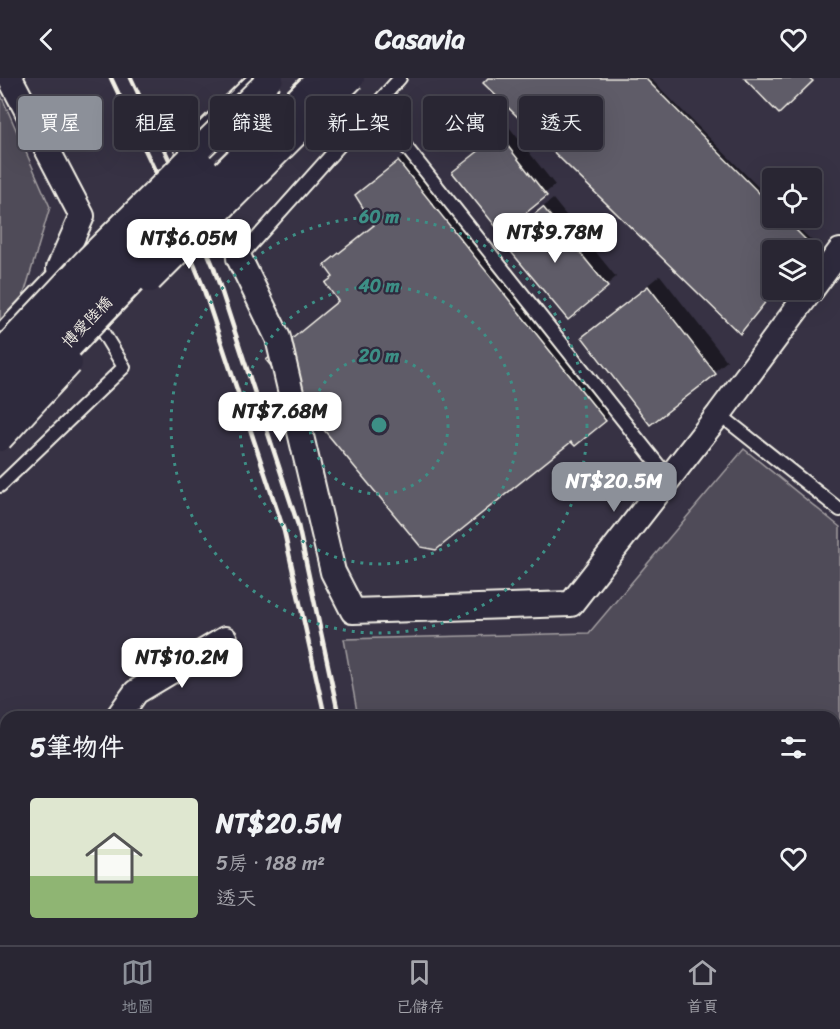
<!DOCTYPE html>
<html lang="zh-TW">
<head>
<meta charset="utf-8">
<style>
	:root { --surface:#292633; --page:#312e3b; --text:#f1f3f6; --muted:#a5a5ac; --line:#45434e; --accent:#8c9099 }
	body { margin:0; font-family:Sriracha,"LXGW WenKai TC",sans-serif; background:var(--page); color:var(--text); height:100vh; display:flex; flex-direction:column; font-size:22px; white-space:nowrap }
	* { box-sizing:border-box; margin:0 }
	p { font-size:20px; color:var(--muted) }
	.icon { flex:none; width:33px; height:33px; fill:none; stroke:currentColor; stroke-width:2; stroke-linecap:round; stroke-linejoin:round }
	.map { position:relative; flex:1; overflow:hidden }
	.details { position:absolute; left:0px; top:633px; width:840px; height:234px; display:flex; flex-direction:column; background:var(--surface); border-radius:18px 18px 0 0; box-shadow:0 6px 24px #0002,0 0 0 2px var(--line) }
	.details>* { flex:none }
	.hud { position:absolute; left:18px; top:18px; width:804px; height:54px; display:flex; gap:12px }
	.tools { position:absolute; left:762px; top:90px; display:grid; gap:12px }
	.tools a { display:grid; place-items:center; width:60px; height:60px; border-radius:6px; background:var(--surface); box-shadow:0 6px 24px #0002,0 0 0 2px var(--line); font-size:30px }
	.price { position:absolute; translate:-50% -51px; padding:0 14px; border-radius:12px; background:#fff; color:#222; font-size:20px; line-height:39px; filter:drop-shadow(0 2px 3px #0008) }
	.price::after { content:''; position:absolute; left:50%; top:36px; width:18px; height:14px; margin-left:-9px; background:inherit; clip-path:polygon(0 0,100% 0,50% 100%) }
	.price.active { background:var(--accent); color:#fff }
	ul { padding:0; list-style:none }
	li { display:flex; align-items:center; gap:18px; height:150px; padding:0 30px }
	li span { display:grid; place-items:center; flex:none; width:168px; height:120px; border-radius:6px; color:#555 }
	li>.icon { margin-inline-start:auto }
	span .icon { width:72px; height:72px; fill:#fffc; stroke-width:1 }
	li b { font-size:26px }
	h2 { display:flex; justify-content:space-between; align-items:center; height:72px; padding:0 30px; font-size:26px }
	.tag { padding:0 21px; border-radius:6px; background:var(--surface); box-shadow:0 6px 24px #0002,0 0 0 2px var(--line); font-size:21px; line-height:54px }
	.tag.active { background:var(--accent); color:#fff }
	header { display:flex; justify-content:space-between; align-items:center; height:78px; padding:0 30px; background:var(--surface); font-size:27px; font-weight:700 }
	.tab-bar { display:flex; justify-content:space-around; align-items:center; height:84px; border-top:2px solid var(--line); background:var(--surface); font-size:16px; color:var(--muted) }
	.tab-bar a { display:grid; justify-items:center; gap:3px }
	.tab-bar .active { color:var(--accent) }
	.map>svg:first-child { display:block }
	.green { fill:#504b59; stroke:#a29ea0; stroke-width:1.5 }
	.shadow { fill:#0007 }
	.building { fill:#5f5c67; stroke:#f4f1e8; stroke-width:1.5 }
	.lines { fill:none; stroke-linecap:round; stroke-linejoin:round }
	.lane-casing { stroke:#f4f1e8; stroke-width:16 }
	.street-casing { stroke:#f4f1e8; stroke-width:28 }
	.lane { stroke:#2f2a3d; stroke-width:12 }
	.street { stroke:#2f2a3d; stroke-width:24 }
	.rail { stroke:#f4f1e8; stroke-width:4.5 }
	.street-bridge-casing { stroke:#f4f1e8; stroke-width:28; stroke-linecap:butt }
	.primary-bridge-casing { stroke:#f4f1e8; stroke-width:38; stroke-linecap:butt }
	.street-bridge { stroke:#2f2a3d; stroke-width:24 }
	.primary-bridge { stroke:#2f2a3d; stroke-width:33 }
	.ring { fill:none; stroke:#3d8f86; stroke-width:3; stroke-dasharray:3 6 }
	.labels { text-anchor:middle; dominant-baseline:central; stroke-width:4.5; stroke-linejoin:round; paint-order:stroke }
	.street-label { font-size:16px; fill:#f4f1e8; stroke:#2f2a3d }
	.centre { fill:#3d8f86; stroke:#2f2a3d; stroke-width:3 }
	.ring-label { font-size:18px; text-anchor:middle; font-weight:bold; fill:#3d8f86; stroke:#2f2a3d; stroke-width:4.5; stroke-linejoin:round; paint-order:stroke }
</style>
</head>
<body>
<header><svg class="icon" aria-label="back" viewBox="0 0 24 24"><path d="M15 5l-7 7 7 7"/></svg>Casavia<svg class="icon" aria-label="heart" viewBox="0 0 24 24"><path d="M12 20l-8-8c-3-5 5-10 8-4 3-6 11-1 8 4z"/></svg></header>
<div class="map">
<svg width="840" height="867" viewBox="0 0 840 867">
	<rect width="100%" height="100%" fill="#373244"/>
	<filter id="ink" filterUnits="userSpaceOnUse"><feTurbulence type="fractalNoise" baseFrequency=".0167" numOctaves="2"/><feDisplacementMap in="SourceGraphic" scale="12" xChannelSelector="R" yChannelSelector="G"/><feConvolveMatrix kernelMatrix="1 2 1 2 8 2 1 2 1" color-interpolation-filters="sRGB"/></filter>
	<g filter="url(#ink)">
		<g class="green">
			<polygon points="0,15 50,129 22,223 0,245"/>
			<polygon points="744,371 840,449 840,867 392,867 392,861 834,861 834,639 358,639 344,561 589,555"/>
		</g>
		<g class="shadow">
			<polygon points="490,0 650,0 772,123 772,140 788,140 812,163 804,172 772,172 774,212 742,252"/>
			<polygon points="509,49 555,107 501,153 463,86"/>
			<polygon points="408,75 614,333 605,342 572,361 277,273 340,222 335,198 326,187 376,146 357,117"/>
			<polygon points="553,121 616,199 568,240 513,154"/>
			<polygon points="660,197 727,283 651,345 584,259"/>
		</g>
		<g class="building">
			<polygon points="488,0 645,0 772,128 772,140 784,140 810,166 805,172 772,172 772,212 775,212 740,256 483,5"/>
			<polygon points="744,0 809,0 813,3 779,36"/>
			<polygon points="499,57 547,118 501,155 452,94"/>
			<polygon points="398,83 606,343 575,368 571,364 436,472 421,469 266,282 338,223 325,205 333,199 324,187 374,147 355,117"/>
			<polygon points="543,129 608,209 568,242 502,163"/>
			<polygon points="648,208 716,296 650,347 582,259"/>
		</g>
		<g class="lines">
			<g class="lane-casing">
				<g id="lane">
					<polyline points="375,30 668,399"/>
					<polyline points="189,85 181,71 254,0"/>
					<polyline points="214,133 239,180 400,0"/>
					<polyline points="0,253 59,190 62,194"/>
					<polyline points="719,336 840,432"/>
					<polyline points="0,408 124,289 94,240"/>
					<polyline points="187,867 191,861"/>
				</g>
			</g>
			<g class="street-casing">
				<g id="street">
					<polyline points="10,0 82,138 59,190"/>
					<polyline points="239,180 278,260 333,494 353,533 571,526 719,336 811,212"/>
					<polyline points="812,211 840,173"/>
					<polyline points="118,639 136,614 225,561"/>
					<polyline points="0,797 6,789"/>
					<polyline points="0,816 6,821"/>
					<polyline points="61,861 70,867"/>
				</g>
			</g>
			<use href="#lane" class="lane"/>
			<use href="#street" class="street"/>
			<g class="rail">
				<polyline points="111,0 159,101 202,206 284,453 325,639"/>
				<polyline points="131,0 172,88 214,190 298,447 339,639"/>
				<polyline points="357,861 358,867"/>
				<polyline points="371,861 372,867"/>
			</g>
			<g class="street-bridge-casing">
				<g id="street-bridge">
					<polyline points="150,202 352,0"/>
					<polyline points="0,275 89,180 271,0"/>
					<polyline points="0,361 70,285"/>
				</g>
			</g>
			<g class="primary-bridge-casing">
				<g id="primary-bridge">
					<polyline points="0,300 201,92"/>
					<polyline points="0,335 224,101 326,0"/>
				</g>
			</g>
			<use href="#street-bridge" class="street-bridge"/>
			<use href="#primary-bridge" class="primary-bridge"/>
		</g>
	</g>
	<g class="ring">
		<circle cx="379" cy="347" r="69"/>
		<circle cx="379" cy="347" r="139"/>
		<circle cx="379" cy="347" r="208"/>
	</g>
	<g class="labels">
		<g class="street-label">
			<text transform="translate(87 244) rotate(-46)">博愛陸橋</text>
		</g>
	</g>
	<circle cx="379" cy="347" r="9" class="centre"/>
	<g class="ring-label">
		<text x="379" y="145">60 m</text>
		<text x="379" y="214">40 m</text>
		<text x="379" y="284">20 m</text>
	</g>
</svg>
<div class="tools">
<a><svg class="icon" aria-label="locate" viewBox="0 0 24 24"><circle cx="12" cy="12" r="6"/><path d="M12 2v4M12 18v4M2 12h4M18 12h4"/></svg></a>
<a><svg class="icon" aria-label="layers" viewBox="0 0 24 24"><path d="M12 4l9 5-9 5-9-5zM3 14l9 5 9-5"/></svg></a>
</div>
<b class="price" style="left:555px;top:186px">NT$9.78M</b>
<b class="price" style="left:189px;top:192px">NT$6.05M</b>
<b class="price" style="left:280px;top:365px">NT$7.68M</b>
<b class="price active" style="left:614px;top:435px">NT$20.5M</b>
<b class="price" style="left:182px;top:611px">NT$10.2M</b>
<div class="hud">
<a class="tag active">買屋</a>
<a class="tag">租屋</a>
<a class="tag">篩選</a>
<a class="tag">新上架</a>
<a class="tag">公寓</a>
<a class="tag">透天</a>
</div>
<section class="details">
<h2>5筆物件<svg class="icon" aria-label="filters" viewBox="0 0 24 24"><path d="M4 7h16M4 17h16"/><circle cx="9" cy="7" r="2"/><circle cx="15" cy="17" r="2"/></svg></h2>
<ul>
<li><span style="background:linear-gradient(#dfe7d0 65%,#8fb573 0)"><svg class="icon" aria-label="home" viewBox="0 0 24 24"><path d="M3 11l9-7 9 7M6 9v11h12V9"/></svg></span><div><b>NT$20.5M</b><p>5房 · 188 m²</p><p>透天</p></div><svg class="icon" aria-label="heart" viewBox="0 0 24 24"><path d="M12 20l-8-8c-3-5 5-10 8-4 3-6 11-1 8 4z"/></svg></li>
</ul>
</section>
</div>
<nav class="tab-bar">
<a class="active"><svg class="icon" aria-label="map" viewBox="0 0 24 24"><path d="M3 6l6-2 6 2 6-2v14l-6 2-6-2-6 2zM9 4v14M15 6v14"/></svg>地圖</a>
<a><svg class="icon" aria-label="saved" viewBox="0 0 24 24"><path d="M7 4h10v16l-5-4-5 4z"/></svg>已儲存</a>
<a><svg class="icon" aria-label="home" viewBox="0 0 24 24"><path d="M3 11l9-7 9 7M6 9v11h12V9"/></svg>首頁</a>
</nav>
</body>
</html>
